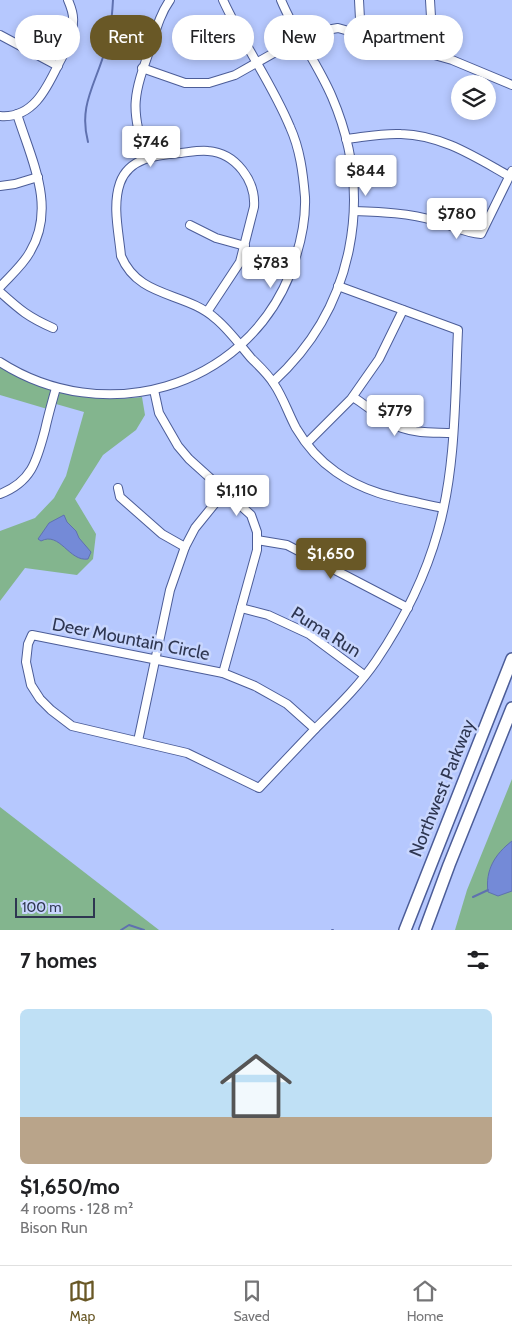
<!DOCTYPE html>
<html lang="en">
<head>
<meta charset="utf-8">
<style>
	:root { --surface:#fff; --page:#f2f2f2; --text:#202124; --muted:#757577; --line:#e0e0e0; --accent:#695826 }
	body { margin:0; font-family:Cabin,sans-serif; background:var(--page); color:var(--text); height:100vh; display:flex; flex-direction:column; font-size:19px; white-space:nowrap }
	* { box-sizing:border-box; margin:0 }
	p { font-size:16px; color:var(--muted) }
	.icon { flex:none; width:28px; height:28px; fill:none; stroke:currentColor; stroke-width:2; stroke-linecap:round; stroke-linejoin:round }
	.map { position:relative; height:930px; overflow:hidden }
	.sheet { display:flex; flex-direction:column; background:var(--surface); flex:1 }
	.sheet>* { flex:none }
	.top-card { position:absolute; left:15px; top:15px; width:482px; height:45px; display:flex; gap:10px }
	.fabs { position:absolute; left:451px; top:75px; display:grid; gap:10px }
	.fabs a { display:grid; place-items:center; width:45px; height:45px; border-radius:50%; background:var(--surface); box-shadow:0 2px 8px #0003; font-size:25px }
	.scale { position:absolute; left:15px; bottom:12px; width:80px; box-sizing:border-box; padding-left:5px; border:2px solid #2e3651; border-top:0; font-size:14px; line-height:18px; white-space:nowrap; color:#2e3651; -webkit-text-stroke:4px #c8d6fe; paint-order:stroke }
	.price { position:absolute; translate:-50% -42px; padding:0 11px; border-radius:5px; background:#fff; color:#222; font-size:16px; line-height:32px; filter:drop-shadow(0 1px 2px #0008) }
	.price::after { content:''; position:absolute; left:50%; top:30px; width:15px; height:11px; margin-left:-8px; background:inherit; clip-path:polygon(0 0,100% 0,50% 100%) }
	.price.current { background:var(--accent); color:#fff }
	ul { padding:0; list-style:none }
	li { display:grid; align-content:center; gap:10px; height:265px; padding:0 20px }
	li+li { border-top:1px solid var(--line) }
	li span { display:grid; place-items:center; height:155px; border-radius:8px; color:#555 }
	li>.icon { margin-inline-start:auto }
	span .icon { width:90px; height:90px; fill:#fffc; stroke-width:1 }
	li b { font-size:21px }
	h2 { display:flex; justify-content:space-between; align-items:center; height:60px; padding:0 20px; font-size:21px }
	.tag { padding:0 18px; border-radius:22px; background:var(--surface); box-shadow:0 2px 8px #0003; font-size:18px; line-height:45px }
	.tag.current { background:var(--accent); color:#fff }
	.menu { display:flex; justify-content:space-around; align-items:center; height:70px; border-top:1px solid var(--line); background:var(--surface); font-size:14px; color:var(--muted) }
	.menu a { display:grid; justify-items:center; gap:2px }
	.menu .current { color:var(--accent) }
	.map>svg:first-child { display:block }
	.green { fill:#83b58e }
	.water { fill:#748ad7; stroke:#5f71af }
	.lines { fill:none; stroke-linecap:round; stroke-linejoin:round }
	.stream { stroke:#5f71af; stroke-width:2 }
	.minor-casing { stroke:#4c5d98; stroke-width:10 }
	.highway-casing { stroke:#4c5d98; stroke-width:14 }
	.minor { stroke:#fff; stroke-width:8 }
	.highway { stroke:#fff; stroke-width:11 }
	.labels { text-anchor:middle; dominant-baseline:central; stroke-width:5; stroke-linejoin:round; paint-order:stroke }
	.street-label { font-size:18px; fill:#2e3651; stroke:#c8d6fe }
</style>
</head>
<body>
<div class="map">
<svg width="512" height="930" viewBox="0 0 512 930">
	<rect width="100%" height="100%" fill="#b6c8fe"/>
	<g class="green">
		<path d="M0 367C43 394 92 403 142 397L145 415 136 430 103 455 75 499 96 534 93 559 77 575 25 568 0 601V531L35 518 54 498 66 476 84 412 56 404 54 411 0 395Z"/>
		<polygon points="512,779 512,930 455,930 467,890"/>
		<polygon points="0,807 159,930 0,930"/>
	</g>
	<g class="water">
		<path d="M64 515 67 522 76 531 79 538 91 552 88 559C69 562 60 531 41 541L38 539 49 523Z"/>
		<path d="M512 841V891L498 896 488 892C485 870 495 854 512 841Z"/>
	</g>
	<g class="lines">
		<g class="stream">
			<path d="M88 142C79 108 93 88 103 57 110 39 112 19 113 0"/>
			<polyline points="473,897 488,890"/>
			<polyline points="121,930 129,925 144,930"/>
			<polyline points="332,930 333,930"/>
		</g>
		<g class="minor-casing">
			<g id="minor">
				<polyline points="357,34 360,19 359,0"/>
				<polyline points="0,35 58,66"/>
				<polyline points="423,52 431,17 430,0"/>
				<polyline points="142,68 185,83 209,83 235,75 309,33 338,28 452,60 512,85"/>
				<path d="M0 116C33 119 47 88 59 63 66 50 73 37 73 22 74 15 71 7 68 0"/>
				<path d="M346 139C364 137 383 133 401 134 442 135 475 157 509 176"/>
				<path d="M146 157C129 107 134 94 151 46 156 30 160 14 170 0"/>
				<polyline points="0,186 15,184 38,177"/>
				<path d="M354 211C382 212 409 213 436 221 451 225 465 233 481 234L512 171"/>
				<polyline points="190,225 216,238 245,246"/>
				<path d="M0 287C10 276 23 265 30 252 57 207 31 159 17 114"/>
				<path d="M0 292C20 310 28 317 53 328"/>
				<path d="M207 312 240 262 254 207C256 181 236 153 208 151 200 150 190 152 181 153 158 155 129 157 120 183 112 206 119 233 121 256 139 299 185 291 216 319 229 330 240 345 251 358 259 366 268 374 274 384 283 397 288 413 296 428 306 445 320 461 336 472 370 496 404 499 443 508"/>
				<path d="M0 362C103 428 243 390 290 274 299 250 306 223 305 197 303 173 300 149 290 127 272 83 243 44 223 0"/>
				<path d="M273 382C354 308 375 197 332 97 318 64 295 34 281 0"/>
				<polyline points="154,390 159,413 178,446 189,459 251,515 257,532 257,550 223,673"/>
				<path d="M353 397C369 407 384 422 402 428 419 434 436 432 453 433"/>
				<polyline points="307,443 351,399 379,359 403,310"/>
				<polyline points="118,488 120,497 162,534 185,547"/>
				<path d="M0 494C32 482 37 460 45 430 48 416 52 402 56 388"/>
				<polyline points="257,540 287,545 408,608"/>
				<polyline points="241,608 268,615 309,634 364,675"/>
				<polygon points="32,635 223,673 255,686 287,704 315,729 259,788 187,753 72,726 51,710 40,699 31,685 26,662 28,644"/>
				<path d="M315 729C336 708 359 686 376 661 403 621 425 578 438 531 456 468 455 396 458 330L338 286"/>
				<polyline points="138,741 170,590 185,547 195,528 225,491"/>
			</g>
		</g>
		<g class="highway-casing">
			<g id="highway">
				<polyline points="405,930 512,659"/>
				<polyline points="425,930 449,865 512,708"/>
			</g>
		</g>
		<use href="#minor" class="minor"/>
		<use href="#highway" class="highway"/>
	</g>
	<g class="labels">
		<g class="street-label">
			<text transform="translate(326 632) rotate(32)">Puma Run</text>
			<text transform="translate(131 639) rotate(11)">Deer Mountain Circle</text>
			<text transform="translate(442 788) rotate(-68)">Northwest Parkway</text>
		</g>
	</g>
</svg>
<div class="fabs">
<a><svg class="icon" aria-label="layers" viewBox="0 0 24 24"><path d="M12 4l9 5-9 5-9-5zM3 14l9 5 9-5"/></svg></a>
</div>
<div class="scale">100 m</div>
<b class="price" style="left:151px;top:168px">$746</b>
<b class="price" style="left:366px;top:197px">$844</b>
<b class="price" style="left:457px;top:240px">$780</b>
<b class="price" style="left:271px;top:289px">$783</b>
<b class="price" style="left:395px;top:437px">$779</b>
<b class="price" style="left:237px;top:517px">$1,110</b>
<b class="price current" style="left:331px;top:580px">$1,650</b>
<div class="top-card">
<a class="tag">Buy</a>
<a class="tag current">Rent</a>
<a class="tag">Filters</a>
<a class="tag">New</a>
<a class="tag">Apartment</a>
</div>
</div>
<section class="sheet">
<h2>7 homes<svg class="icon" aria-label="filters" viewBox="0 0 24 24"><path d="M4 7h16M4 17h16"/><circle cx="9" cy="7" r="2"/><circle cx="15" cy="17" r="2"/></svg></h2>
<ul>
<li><span style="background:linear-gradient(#bfe0f5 70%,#b9a48a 0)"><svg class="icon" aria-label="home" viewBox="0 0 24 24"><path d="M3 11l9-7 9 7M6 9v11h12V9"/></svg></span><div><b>$1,650/mo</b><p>4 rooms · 128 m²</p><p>Bison Run</p></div></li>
</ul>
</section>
<nav class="menu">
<a class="current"><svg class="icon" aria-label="map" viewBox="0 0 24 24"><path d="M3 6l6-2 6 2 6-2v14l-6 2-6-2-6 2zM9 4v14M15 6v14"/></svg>Map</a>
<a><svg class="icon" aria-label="saved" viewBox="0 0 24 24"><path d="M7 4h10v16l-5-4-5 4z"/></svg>Saved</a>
<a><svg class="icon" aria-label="home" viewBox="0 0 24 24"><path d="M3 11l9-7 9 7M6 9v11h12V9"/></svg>Home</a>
</nav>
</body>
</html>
